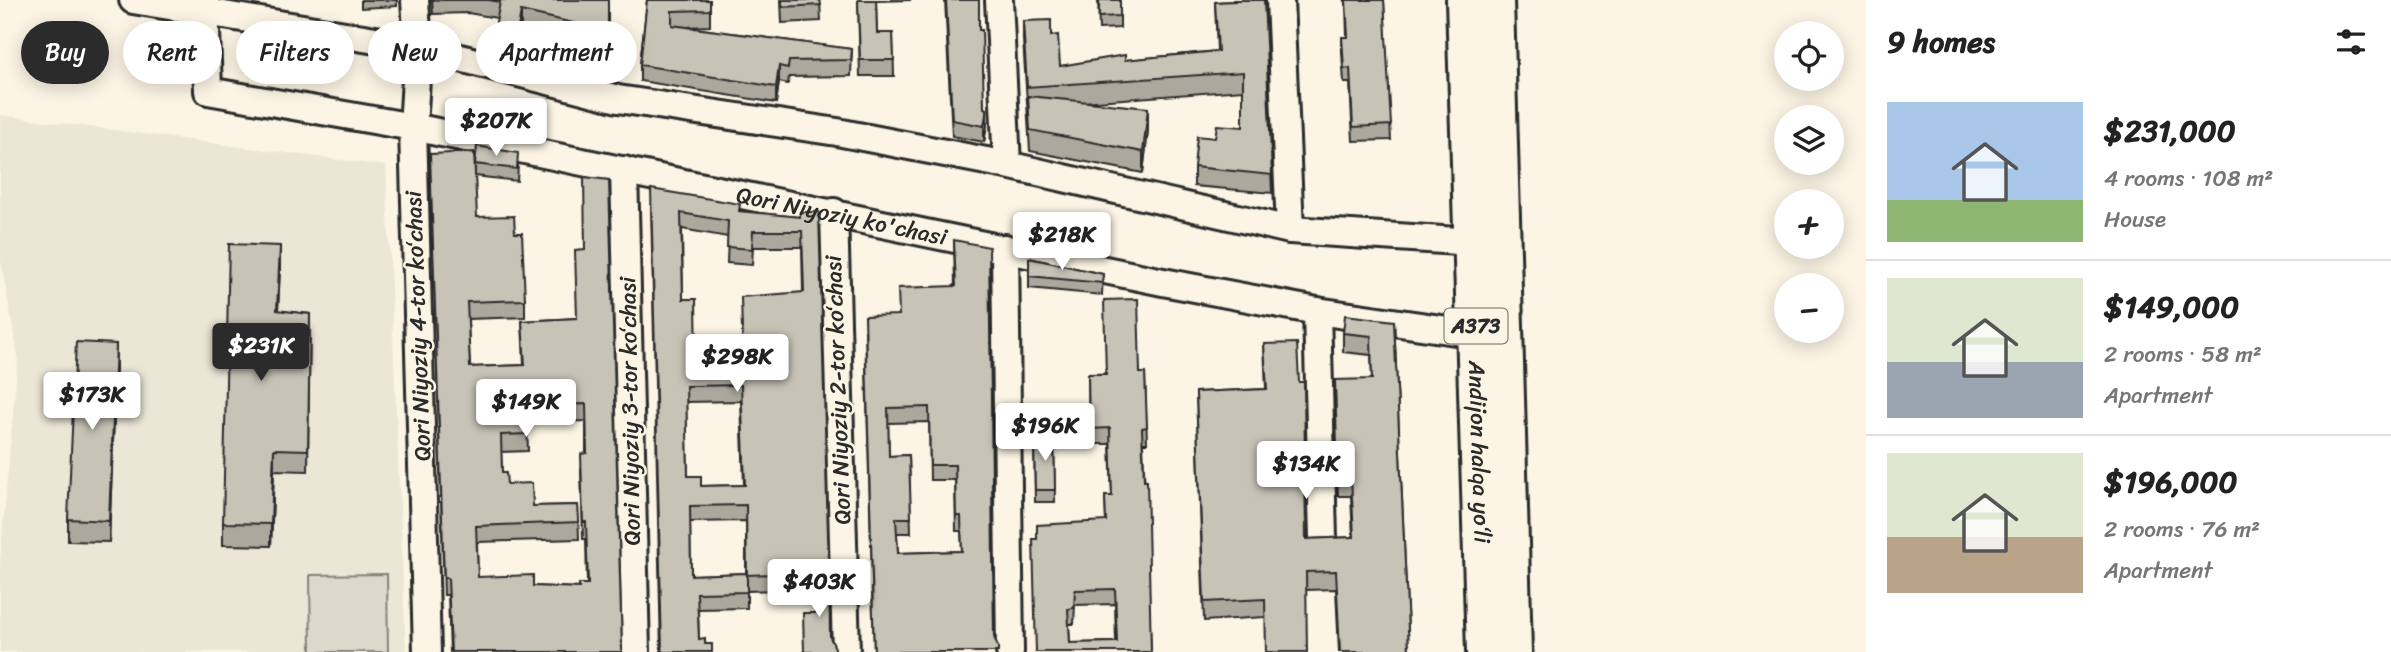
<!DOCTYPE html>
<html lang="en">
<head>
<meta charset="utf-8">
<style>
	:root { --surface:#fff; --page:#f6f6f6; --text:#222; --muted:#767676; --line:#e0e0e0; --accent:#2b2b2b }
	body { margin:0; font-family:Sriracha,sans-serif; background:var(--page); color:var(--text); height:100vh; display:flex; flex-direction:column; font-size:26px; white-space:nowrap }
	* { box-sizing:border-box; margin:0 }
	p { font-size:23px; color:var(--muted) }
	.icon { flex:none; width:38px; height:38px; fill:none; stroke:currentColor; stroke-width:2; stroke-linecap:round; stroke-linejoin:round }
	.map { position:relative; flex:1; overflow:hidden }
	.sheet { display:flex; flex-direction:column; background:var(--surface); width:525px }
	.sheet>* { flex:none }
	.guide { position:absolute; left:21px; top:21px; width:665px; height:63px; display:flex; gap:14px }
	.controls { position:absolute; left:1774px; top:21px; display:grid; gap:14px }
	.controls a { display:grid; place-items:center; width:70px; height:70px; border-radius:50%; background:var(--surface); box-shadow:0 4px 18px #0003; font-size:35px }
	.price { position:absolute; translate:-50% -60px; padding:0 16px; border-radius:7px; background:#fff; color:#222; font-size:23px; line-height:46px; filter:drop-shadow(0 2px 4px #0008) }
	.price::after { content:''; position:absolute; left:50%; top:42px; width:21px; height:16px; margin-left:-10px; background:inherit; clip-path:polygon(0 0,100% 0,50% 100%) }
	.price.selected { background:var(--accent); color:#fff }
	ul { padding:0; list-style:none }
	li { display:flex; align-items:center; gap:21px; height:175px; padding:0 21px }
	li+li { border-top:2px solid var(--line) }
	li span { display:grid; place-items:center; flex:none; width:196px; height:140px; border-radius:0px; color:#555 }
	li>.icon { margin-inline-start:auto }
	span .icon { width:84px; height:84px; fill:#fffc; stroke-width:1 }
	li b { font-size:30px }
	h2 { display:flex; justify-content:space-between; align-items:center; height:84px; padding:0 21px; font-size:30px }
	.tag { padding:0 24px; border-radius:32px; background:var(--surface); box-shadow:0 4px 18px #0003; font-size:24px; line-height:63px }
	.tag.selected { background:var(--accent); color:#fff }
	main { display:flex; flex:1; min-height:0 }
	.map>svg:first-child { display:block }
	.built { fill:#ece6d7 }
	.green { fill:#ded8ca; stroke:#84827a; stroke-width:2 }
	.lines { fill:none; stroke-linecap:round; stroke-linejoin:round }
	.street-casing { stroke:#2b2b2b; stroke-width:32 }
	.highway-casing { stroke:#2b2b2b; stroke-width:44 }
	.street { stroke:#fcf5e5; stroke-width:26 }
	.highway { stroke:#fcf5e5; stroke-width:38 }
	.wall { fill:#aca89d; stroke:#2b2b2b; stroke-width:2; fill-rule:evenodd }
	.shaded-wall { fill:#8c8880; stroke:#2b2b2b; stroke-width:2 }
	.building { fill:#c8c3b7; stroke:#2b2b2b; stroke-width:2; fill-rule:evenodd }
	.labels { text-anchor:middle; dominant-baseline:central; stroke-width:5; stroke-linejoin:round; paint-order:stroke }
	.shield { fill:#fcf5e5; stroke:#6a6863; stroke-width:2 }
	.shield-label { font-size:21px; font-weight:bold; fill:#2b2b2b }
	.street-label { font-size:23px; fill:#2b2b2b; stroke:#fcf5e5 }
</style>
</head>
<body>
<main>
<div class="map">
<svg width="1866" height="652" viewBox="0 0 1866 652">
	<rect width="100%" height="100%" fill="#fcf5e5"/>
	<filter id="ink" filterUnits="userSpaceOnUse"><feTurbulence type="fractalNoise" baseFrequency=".0143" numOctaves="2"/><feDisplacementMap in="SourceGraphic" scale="14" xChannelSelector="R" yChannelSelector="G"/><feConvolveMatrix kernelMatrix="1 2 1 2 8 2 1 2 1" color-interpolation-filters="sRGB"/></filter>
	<g filter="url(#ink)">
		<polygon class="built" points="0,115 386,166 406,652 0,652 0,560 18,356 0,257"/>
		<polygon class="green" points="387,574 388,652 311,652 310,575"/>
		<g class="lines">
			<g class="street-casing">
				<g id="street">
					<polyline points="133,0 418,47 618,99 837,132 1007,165 1290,230 1473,242"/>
					<path id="s1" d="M205 0 208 91 413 127 1163 282 1317 311 1476 334"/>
					<polyline points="415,0 418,47 413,127 427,652"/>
					<polyline points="999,0 1007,165"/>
					<polyline points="1280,0 1290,230"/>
					<polyline points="624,170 636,652"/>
					<polyline points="834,212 846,652"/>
					<polyline points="1005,248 1010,652"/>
					<polyline points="1317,311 1323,538"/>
				</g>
			</g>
			<g class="highway-casing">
				<g id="highway">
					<path id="s2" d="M1466 0 1486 652"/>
					<polyline points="1494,0 1512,652"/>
				</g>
			</g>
			<use href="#street" class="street"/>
			<use href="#highway" class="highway"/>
		</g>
		<g class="wall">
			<polygon points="361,0 397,0 397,6 361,8"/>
			<polygon points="432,0 608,0 608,48 521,28 516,56 494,50 494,33 497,18 468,13 433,14"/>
			<polygon points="647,0 710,0 710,26 686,27 852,49 851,76 789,77 788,84 779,82 776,103 640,81 640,65"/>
			<polygon points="781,0 820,0 821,21 782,23"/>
			<polygon points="858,0 911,0 876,1 877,33 893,33 894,76 860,76"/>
			<polygon points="945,0 979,0 979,30 984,108 987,125 984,142 952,136"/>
			<polygon points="1098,0 1120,0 1120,28 1099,29"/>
			<polygon points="1234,0 1264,0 1272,193 1194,186 1194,167 1215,138 1243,127 1243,90 1083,102 1148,130 1143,173 1030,151 1023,39 1023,21 1051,36 1060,66 1125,60 1217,51 1215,2 1235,1"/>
			<polygon points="1344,0 1384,0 1391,140 1353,141 1350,83 1344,83 1342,52 1342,37 1347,37 1346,2"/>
			<path d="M430 154 477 217 515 233 525 300V317L468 319 470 367 524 365 522 321 577 318 622 652H450L448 595H444ZM586 421V453L581 470 583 539H586L587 584 579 588 533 586 478 577 477 542 579 539 578 505 533 506 507 484 502 473 501 452 528 451 527 423Z"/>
			<polygon points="475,164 518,165 517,181 475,176"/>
			<path d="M651 205 740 211 800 217 819 212 815 613V589L747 591V608L698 609 699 639 705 644 661 652ZM682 229 728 237 727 263 752 265 753 247H802L803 292 743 362 697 365 683 299ZM741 401 744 485 701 486 688 476 686 402ZM746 521V573L691 575 690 522Z"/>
			<path d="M954 240 994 637 874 652 865 331 955 286ZM929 422 930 480H955L956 531H961L962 551 898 553 897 533H911L909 455 889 456 888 423Z"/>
			<polygon points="1029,258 1103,274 1102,295 1029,288"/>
			<polygon points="280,267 278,311 310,314 308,471 274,470 271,546 223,545 223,523"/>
			<polygon points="1394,321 1409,652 1339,652 1336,589 1306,590 1265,617 1204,621 1196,392 1266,389 1264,344 1306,539 1353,537 1351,496 1338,496 1335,399 1372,379 1371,355 1343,352 1343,333"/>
			<polygon points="116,366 109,542 68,541 68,519"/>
			<path d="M1145 373 1147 443H1143L1151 652H1036L1106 521 1105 496H1112L1110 444H1089L1088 374ZM1115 604 1116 642 1070 643 1069 624H1074L1075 605Z"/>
			<polygon points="1054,435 1055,502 1035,502 1034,436"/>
		</g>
		<g class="shaded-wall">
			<polygon points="521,11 521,28 516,56 516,39"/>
			<polygon points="779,66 779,82 776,103 776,87"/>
			<polygon points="1148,108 1148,130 1143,173 1143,152"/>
			<polygon points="987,109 987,125 984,142 984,126"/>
			<polygon points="280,246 280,267 277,332 277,310"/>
			<polygon points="116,344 116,366 109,542 109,521"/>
			<polygon points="274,449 274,470 271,546 271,524"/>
		</g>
		<g class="building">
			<polygon points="489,0 608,0 608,31 521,11 516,39 494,33 500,2"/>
			<polygon points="647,0 710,0 710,10 672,11 672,25 852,49 851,60 789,61 788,68 779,66 776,87 640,65"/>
			<polygon points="782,0 820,0 821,5 782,7"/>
			<polygon points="858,0 876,0 877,33 893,33 894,60 860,60"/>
			<polygon points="946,0 979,0 979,30 982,30 984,108 987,109 984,126 952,120"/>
			<polygon points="1099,0 1120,0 1120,16 1099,17"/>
			<polygon points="1235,0 1264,0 1272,175 1194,167 1197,136 1215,138 1217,125 1243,127 1243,72 1027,87 1023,21 1051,20 1051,36 1058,35 1060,66 1125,55 1125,60 1218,51 1215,2 1235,1"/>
			<polygon points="1346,0 1384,0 1391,125 1353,127 1350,68 1344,69 1342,37 1348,37"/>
			<polygon points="1028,96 1148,108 1143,152 1030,130"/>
			<polygon points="477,146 518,153 517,169 475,164"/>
			<path d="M474 152 477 217 514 216 515 233H522L525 300 467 302 470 367 525 365 522 321 577 318 575 250 585 249 584 177 609 180 622 652H451L448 578H444L430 154ZM586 404 587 453 581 454 583 522H586L588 584H579V588L533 586V575L478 577 476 526 579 522 578 505 533 506 532 483 507 484 506 473H502L501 435 528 434 527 406Z"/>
			<path d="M651 189 740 204 739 211 800 217V212H819L829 572 747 575 746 505 690 506 691 575 747 573V592L697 593 699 639 705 638V644H712V652H662ZM681 213 728 221 727 247 752 249 753 231H802L804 292 741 297 743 362 697 365 696 299H683ZM741 385 745 485 701 486V476H688L686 386Z"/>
			<path d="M954 240 989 247 994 637 998 647V652H874L865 316 899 315 898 288 956 286ZM929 407 930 465H955L956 516H961L962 551 898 553 896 518H911L909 455 889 456 888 408Z"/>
			<polygon points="229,244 280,246 277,310 310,314 308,450 274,449 271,524 223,523"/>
			<polygon points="1029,258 1103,274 1102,283 1029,276"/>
			<path d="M1138 299 1140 373H1145L1147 427 1142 428 1144 481H1147L1151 652H1036L1033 539H1037V525L1106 521 1105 496H1112L1110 428 1089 429 1088 374H1106L1104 300ZM1115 589 1117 642 1070 643 1068 609 1074 608 1075 590Z"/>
			<polygon points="1345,315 1394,321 1409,652 1340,652 1336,571 1306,572 1307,652 1266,652 1265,599 1204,602 1196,392 1267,389 1264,344 1297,343 1299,382 1304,382 1306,539 1354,537 1351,477 1338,478 1335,380 1372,379 1371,336 1343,333"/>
			<polygon points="76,342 116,344 109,521 68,519"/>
			<polygon points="1054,435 1055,490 1035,490 1034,436"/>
			<polygon points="829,573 830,637 835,648 835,652 804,652 803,613 815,613 815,574"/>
		</g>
	</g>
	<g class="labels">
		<rect class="shield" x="1444.5" y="308.5" width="63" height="35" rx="5"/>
		<g class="shield-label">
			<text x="1476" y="326">A373</text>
		</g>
		<g class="street-label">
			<text stroke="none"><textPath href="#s1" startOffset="737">Qori Niyoziy ko'chasi</textPath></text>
			<text transform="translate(418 326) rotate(-92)">Qori Niyoziy 4-tor koʻchasi</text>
			<text transform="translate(838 390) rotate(-92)">Qori Niyoziy 2-tor koʻchasi</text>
			<text transform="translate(630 411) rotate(-91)">Qori Niyoziy 3-tor koʻchasi</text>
			<text stroke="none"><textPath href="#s2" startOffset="452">Andijon halqa yo‘li</textPath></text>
		</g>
	</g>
</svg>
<div class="controls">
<a><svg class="icon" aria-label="locate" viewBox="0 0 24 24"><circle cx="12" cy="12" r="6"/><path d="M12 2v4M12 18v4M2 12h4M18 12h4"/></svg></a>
<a><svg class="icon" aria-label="layers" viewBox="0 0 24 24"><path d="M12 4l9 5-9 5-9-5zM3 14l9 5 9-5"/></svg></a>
<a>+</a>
<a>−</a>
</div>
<b class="price" style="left:496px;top:158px">$207K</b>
<b class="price" style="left:1062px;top:272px">$218K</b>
<b class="price selected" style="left:261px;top:383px">$231K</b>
<b class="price" style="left:737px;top:394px">$298K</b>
<b class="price" style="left:92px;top:432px">$173K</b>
<b class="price" style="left:526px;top:439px">$149K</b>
<b class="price" style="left:1045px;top:463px">$196K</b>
<b class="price" style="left:1306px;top:501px">$134K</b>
<b class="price" style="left:819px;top:619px">$403K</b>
<div class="guide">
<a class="tag selected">Buy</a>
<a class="tag">Rent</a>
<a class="tag">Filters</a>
<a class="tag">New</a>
<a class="tag">Apartment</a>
</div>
</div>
<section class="sheet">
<h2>9 homes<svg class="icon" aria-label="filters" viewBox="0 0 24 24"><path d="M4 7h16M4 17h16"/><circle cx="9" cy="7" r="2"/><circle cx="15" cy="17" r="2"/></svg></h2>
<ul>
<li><span style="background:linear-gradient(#a9c7e8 70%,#8fb573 0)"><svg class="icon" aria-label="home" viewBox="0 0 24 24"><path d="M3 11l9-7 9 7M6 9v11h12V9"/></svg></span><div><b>$231,000</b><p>4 rooms · 108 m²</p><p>House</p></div></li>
<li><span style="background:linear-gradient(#dfe7d0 60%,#9aa5b1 0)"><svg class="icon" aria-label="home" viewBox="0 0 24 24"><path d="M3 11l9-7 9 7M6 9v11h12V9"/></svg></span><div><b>$149,000</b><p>2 rooms · 58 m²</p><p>Apartment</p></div></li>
<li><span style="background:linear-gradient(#dfe7d0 60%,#b9a48a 0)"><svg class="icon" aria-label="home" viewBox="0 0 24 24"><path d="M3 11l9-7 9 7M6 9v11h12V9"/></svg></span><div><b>$196,000</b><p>2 rooms · 76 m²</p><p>Apartment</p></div></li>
</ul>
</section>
</main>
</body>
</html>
